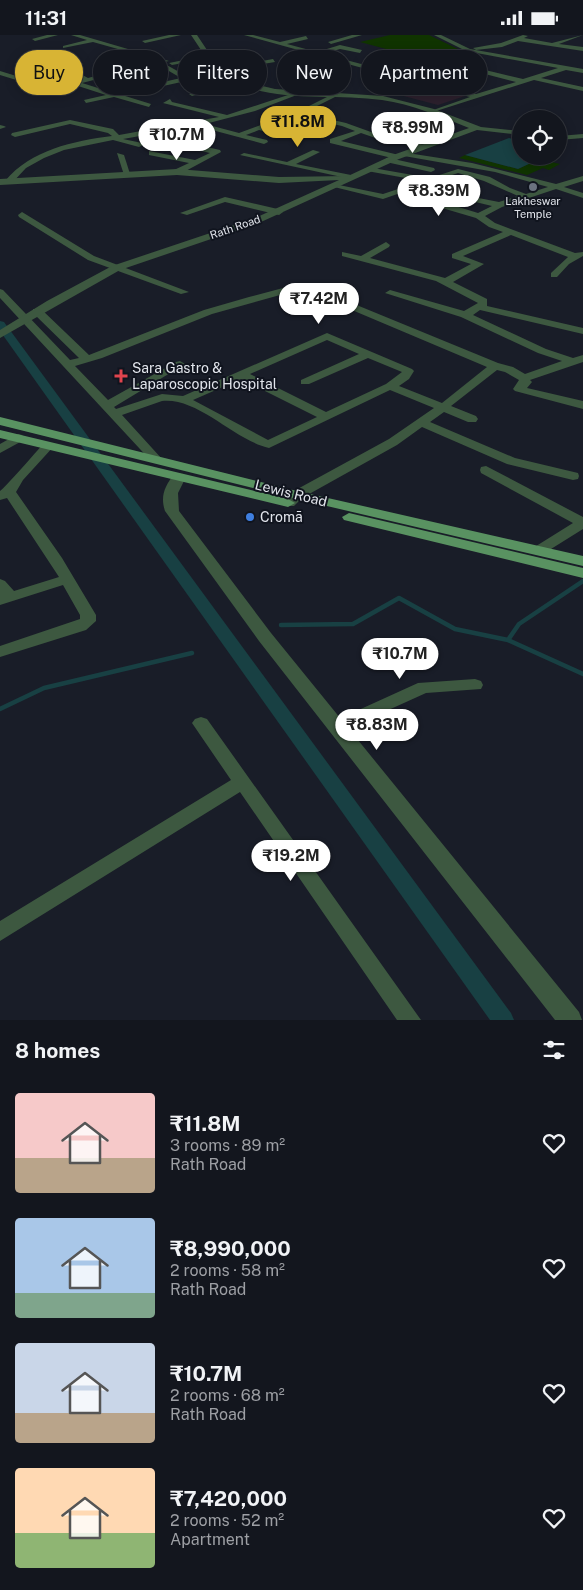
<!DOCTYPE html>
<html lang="en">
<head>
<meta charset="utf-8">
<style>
	:root { --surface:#13161e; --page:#20232b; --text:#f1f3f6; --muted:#9d9fa4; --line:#32353c; --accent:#d8b434 }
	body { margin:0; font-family:"Public Sans",sans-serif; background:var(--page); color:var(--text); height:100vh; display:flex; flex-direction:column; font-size:19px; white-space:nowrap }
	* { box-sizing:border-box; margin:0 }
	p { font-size:16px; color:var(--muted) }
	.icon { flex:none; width:28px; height:28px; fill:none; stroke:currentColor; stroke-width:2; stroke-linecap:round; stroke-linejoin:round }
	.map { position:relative; height:985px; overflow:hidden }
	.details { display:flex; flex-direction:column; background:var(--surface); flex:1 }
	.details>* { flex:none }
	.top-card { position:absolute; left:15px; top:15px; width:554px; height:45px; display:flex; gap:10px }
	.tools { position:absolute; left:512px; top:75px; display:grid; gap:10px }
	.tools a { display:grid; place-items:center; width:55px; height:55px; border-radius:50%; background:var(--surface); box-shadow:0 2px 12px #0003,0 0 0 1px var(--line); font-size:25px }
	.price { position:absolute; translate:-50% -42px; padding:0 11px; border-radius:18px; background:#fff; color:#222; font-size:16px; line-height:32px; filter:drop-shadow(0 1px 2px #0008) }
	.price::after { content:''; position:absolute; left:50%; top:30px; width:15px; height:11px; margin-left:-8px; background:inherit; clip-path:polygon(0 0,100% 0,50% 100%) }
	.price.current { background:var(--accent); color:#111 }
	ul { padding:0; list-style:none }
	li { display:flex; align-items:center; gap:15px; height:125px; padding:0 15px }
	li span { display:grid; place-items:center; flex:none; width:140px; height:100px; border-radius:5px; color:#555 }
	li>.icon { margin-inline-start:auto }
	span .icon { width:60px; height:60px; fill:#fffc; stroke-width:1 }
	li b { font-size:21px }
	h2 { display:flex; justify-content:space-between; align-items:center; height:60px; padding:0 15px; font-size:21px }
	.pill { padding:0 18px; border-radius:22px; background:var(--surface); box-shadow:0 2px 12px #0003,0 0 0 1px var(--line); font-size:18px; line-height:45px }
	.pill.current { background:var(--accent); color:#111 }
	.status { display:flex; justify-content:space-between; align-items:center; height:35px; padding:0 25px; background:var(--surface); direction:ltr }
	.status svg { height:14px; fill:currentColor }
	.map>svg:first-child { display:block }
	.commercial { fill:#2c202d }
	.green { fill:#103400 }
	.water { fill:#184043 }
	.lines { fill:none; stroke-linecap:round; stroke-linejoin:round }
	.stream { stroke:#184043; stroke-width:4.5 }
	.canal { fill:#184043; fill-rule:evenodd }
	.minor { fill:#3d5840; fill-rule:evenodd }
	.tertiary { fill:#3d5840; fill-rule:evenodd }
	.primary { fill:#599261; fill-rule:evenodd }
	.worship-dot { fill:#6b7280; stroke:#10141e; stroke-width:2 }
	.health-dot { fill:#e0444e; stroke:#10141e; stroke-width:2 }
	.shop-dot { fill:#3f7fe0; stroke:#10141e; stroke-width:2 }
	.labels { text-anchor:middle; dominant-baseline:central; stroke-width:4; stroke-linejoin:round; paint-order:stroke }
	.far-poi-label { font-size:11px; fill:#e1e4eb; stroke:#10141e }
	.far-street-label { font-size:11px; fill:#e1e4eb; stroke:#10141e }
	.poi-label { font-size:14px; fill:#e1e4eb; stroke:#10141e; text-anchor:start }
	.street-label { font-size:14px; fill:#e1e4eb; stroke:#10141e }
</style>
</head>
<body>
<div class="status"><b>11:31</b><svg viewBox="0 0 49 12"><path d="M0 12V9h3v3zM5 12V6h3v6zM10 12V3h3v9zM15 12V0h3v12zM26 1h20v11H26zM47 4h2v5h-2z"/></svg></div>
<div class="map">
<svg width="583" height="985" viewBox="0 0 583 985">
	<rect width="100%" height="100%" fill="#191d28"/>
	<polygon class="commercial" points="426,50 468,60 438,70 396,59"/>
	<g class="green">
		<polygon points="390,0 429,0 458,14 416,22 360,7"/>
		<polygon points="465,120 518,134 539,124 560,129 549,135 543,133 527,140 459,123"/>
	</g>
	<polygon class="water" points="509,103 521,106 521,121 546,121 518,134 465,120"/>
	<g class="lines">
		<g class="stream">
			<polyline points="281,590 353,589 399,563 455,594 508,605 519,589 583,546"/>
			<polyline points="508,605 583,639"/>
			<polyline points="0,674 44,653 192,618"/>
		</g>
		<polygon class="canal" points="0,286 4,287 511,978 514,985 490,985 0,296"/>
		<g class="minor">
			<polygon points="47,0 58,0 35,6 32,4"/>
			<polygon points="71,0 80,0 169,26 164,27 93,7 63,13 63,11 87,5"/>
			<polygon points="169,0 181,0 145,8 142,6"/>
			<path d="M244 0H253L280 7 306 1 308 4 287 9 317 17 340 10 362 15 360 18 340 14 323 19 476 59 516 47 416 21 419 19 523 44 558 33 466 16 434 0H441L470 14 583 34V38L566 35 541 43 583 52V56L534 45 433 77 381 98 424 110V114H421L384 103V106L361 98 341 106 399 120 400 122 396 124 330 108V104L355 96 342 91 296 81 265 93 288 98V102L259 95 246 100 267 105 268 107 264 109 197 91 123 104 142 108 143 110 139 112 113 105 64 115 44 123 26 133 12 148 5 146C31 115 73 106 112 101L108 98 70 89 15 102 11 100 12 98 70 85 113 94 119 100 219 82 163 68 170 64 172 67 227 80 297 57 302 58 255 76 205 89 239 98 299 76 337 57 339 60 303 78 346 88 371 97 470 62 344 28 321 34 339 40 337 43 314 36 291 40V38L338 26Z"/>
			<polygon points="352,0 362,0 331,9 328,7"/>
			<polygon points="523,0 528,1 524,3 552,8 583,0 559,9 583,12 583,16 518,6 502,12 476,15 473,13 501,8"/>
			<polygon points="209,20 211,23 172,30 169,28"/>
			<polygon points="383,21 429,33 430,34 427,36 381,24"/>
			<polygon points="273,24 275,27 221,36 218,34"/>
			<path d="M60 28 88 43 121 34 163 28 192 44 231 40 234 42 191 48 186 46 122 60 151 69 149 72 114 62 86 68 84 65 106 60 75 50 49 55 0 40V36L49 51 82 45 58 31ZM162 32 181 43 114 58 82 48 121 38Z"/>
			<polygon points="222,49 224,52 192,61 189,59"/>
			<polygon points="0,90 4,91 6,92 0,94"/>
			<polygon points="176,105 220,115 221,117 180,139 174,139 174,135 189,128 149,120 149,116 195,125 210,118 173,109 172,107"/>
			<polygon points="313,115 320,117 296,129 351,140 351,144 240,120 244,118 287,127"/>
			<path d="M401 117 472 128 556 149 583 141V146L564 152 583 158V163L556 154 502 172 485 181 495 188 575 218 583 217V221L569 229 557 242H551V238L568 222 511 200 463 221 484 229 453 247 487 264V271L583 293V299L480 275 473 280 546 314 573 323 583 320V327L530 345 532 347 527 353 583 366V374L515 356 513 354 519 345 505 337 497 335 451 371 476 381 478 384 476 387H468L444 377 430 387 515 423 578 438 579 441 578 444 573 445 507 429 422 392 397 410 302 463 294 471H284L282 468 292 457 389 404 434 373 390 355 269 413C234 405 198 362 162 366L122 380 162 424 160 427H152L0 263V254L3 255 70 325 79 323 33 278V274H41L89 320 204 275 249 262 298 249 320 255 498 328 513 332 525 339 562 326 538 318 461 282 385 258 390 255 464 276 478 268 436 246 342 221V217L361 221 386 207 390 210 389 212 370 223 445 243 471 229 452 223V219L503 197 489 192 476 183 442 173V169L454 163 458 165 452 170 478 178 492 171 463 164V160L499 167 518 161 484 146 458 138 383 164 330 151 334 149 383 159 422 146 367 136V132L430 143 458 134 490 142 510 153 526 159 548 152 495 137 404 121H401ZM298 255 314 259 487 332 442 368 399 351 409 344 414 336 412 334 327 298 183 361 162 359 116 374 114 372 185 329 180 326 176 327 108 365 75 331 102 323 212 279ZM327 305 359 319 301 345V349H309L368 323 402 337 386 349 326 377 250 339ZM241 344 317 382 268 405 193 365Z"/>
			<polygon points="117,118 124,120 131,142 124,140"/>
			<polygon points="389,123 434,133 435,135 431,137 386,127 386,123"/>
			<polygon points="225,162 282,175 283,177 279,180 225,167 187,180 180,178"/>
			<polygon points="22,177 94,221 189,257 181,259 88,225 19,182 18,180"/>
			<polygon points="18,399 22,400 24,403 22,406 0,418 0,409"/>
			<path d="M48 407 54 411 23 445 16 457 62 523 96 580V586L86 595 0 622V611L80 584V580L63 550 0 570V544L5 546 14 556 59 542 7 463 0 465V456C4 454 37 416 44 408Z"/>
			<polygon points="486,431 583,482 583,494 543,519 533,519 531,516 533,513 573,488 481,438 480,435 481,432"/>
			<polygon points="475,644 481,646 483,650 481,654 426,658 342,696 336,698 330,696 327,692 330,688 418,648"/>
			<polygon points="201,682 207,684 421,985 397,985 240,757 0,906 0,886 231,745 192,688 195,684"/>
		</g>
		<g class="tertiary">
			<path d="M191 0H197L215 27 232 41 254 49 275 54 383 61 434 74 481 92 521 96V100L477 95 399 124 261 187 120 235 0 303V295L47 266 112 231 255 183 339 145 279 148 177 140 0 150V144L177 134 279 142 348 141 393 120 469 93C441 82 412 69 382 65 334 58 270 69 228 43 211 33 202 16 191 0Z"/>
			<polygon points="583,99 583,103 559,105 559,101"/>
			<path d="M179 438 186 442 178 458 179 476 271 598 579 977 582 985H555L259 606 165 476C160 461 165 451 174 439Z"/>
		</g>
		<g class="primary">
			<polygon points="0,382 297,456 583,521 583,531 297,464 0,390"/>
			<polygon points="0,395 288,464 295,468 288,472 0,403"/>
			<polygon points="349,478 583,533 583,543 344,485 342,482"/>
		</g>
	</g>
	<circle class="worship-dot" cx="533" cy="152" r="5"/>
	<path class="health-dot" d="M118.5 333.5h5v5h5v5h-5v5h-5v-5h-5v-5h5z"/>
	<circle class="shop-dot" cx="250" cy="482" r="5"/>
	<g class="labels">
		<g class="far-poi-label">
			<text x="533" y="166">Lakheswar<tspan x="533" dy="13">Temple</tspan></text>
		</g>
		<g class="far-street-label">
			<text transform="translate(235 192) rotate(-19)">Rath Road</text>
		</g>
		<g class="poi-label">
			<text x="132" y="333">Sara Gastro &amp;<tspan x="132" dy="16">Laparoscopic Hospital</tspan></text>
			<text x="260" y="482">Cromā</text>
		</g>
		<g class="street-label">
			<text transform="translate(291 458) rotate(14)">Lewis Road</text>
		</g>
	</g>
</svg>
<div class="tools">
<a><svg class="icon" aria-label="locate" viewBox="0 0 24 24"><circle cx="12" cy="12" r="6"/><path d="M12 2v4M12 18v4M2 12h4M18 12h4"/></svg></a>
</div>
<b class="price current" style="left:298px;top:113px">₹11.8M</b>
<b class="price" style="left:413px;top:119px">₹8.99M</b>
<b class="price" style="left:177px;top:126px">₹10.7M</b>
<b class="price" style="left:439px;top:182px">₹8.39M</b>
<b class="price" style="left:319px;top:290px">₹7.42M</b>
<b class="price" style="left:400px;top:645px">₹10.7M</b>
<b class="price" style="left:377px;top:716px">₹8.83M</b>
<b class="price" style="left:291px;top:847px">₹19.2M</b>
<div class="top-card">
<a class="pill current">Buy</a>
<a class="pill">Rent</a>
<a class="pill">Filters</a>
<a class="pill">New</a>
<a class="pill">Apartment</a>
</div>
</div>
<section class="details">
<h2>8 homes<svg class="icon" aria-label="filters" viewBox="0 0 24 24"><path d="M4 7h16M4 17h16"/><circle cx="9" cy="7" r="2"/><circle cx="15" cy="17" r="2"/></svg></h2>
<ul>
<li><span style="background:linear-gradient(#f6c9c9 65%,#b9a48a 0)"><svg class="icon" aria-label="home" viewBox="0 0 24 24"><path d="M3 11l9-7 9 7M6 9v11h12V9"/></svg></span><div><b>₹11.8M</b><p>3 rooms · 89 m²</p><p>Rath Road</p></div><svg class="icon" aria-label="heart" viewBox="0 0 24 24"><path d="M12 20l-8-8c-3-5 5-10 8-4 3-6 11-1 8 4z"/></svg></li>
<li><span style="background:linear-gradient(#a9c7e8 75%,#7fa58c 0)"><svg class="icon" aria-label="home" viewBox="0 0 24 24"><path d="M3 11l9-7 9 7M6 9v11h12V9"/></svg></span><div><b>₹8,990,000</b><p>2 rooms · 58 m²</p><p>Rath Road</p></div><svg class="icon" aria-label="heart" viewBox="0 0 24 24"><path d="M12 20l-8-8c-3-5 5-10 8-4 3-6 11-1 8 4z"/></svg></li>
<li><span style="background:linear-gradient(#c9d6e8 70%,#b9a48a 0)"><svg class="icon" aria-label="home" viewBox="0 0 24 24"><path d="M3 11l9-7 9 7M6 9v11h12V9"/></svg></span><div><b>₹10.7M</b><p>2 rooms · 68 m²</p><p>Rath Road</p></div><svg class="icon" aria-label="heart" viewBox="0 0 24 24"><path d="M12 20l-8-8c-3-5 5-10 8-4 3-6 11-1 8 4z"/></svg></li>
<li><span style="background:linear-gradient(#ffd9b3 65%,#8fb573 0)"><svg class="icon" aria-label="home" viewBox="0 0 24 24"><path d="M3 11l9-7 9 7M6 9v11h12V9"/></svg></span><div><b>₹7,420,000</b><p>2 rooms · 52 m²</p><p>Apartment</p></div><svg class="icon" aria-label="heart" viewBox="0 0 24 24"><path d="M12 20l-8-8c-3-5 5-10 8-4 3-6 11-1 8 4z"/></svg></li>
</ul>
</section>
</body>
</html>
